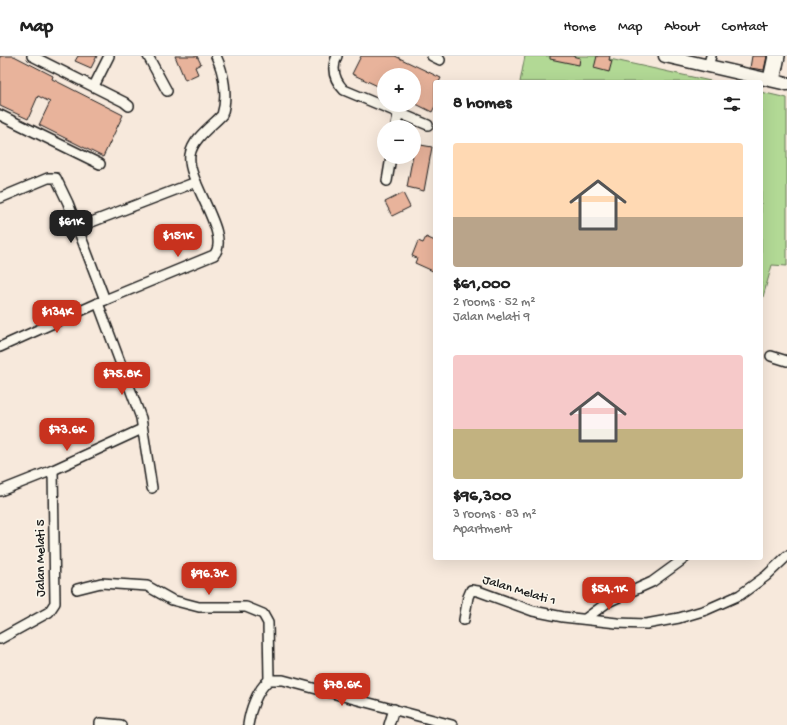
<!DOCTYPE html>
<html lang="en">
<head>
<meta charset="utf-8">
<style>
	:root { --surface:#fff; --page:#f2f2f2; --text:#222; --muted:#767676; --line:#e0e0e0; --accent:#c8321e }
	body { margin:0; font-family:"Gochi Hand",sans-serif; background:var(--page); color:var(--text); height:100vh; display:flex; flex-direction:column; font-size:15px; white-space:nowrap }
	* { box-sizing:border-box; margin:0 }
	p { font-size:13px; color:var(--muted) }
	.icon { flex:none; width:22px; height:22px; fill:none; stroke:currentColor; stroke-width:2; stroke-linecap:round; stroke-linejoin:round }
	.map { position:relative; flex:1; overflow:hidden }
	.drawer { position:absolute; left:433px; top:24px; width:330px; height:480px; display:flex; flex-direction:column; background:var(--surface); border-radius:4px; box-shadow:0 4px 16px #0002 }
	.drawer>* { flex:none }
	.tools { position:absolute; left:377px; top:12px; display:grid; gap:8px }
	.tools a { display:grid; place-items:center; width:44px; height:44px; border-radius:50%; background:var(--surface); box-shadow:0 4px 16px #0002; font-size:20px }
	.price { position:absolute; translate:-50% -34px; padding:0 9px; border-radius:8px; background:var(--accent); color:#fff; font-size:13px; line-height:26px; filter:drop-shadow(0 1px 2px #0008) }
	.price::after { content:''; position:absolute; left:50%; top:24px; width:12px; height:9px; margin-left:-6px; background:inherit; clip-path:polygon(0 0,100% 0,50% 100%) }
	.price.active { background:#222; color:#fff }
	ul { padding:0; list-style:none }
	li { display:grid; align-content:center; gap:8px; height:212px; padding:0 20px }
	li span { display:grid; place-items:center; height:124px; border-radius:4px; color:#555 }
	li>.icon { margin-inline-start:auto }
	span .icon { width:72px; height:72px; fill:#fffc; stroke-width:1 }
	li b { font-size:17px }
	h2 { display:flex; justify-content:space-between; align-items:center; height:48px; padding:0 20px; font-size:17px }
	header { display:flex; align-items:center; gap:24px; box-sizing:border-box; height:56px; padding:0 20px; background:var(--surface); border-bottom:1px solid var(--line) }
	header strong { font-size:19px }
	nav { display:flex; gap:22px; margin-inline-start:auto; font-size:14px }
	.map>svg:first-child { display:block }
	.green { fill:#b2d995; stroke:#677a58 }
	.building { fill:#e8b39b; stroke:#1c1c1c }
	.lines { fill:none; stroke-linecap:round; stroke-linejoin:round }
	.minor-casing { stroke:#1c1c1c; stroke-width:12 }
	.secondary-casing { stroke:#1c1c1c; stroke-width:15 }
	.minor { stroke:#fbf7ec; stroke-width:9 }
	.secondary { stroke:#fbf7ec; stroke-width:12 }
	.labels { text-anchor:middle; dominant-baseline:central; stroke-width:3; stroke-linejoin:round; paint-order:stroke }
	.street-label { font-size:13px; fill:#1c1c1c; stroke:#fbf7ec }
</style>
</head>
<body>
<header>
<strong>Map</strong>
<nav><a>Home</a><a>Map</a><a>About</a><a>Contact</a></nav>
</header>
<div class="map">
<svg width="787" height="669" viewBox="0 0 787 669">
	<rect width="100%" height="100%" fill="#f7e9dc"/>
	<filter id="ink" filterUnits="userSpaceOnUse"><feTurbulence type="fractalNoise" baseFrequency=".025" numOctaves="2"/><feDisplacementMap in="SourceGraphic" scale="8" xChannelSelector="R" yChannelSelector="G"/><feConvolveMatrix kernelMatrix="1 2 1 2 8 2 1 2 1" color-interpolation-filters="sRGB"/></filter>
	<g filter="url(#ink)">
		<g class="green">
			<polygon points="525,0 596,0 715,26 520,26"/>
			<polygon points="761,36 787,42 787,210 772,209 761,248"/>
		</g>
		<g class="building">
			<polygon points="0,0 14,0 53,20 52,23 123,59 103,101 39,69 50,46 38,40 28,63 0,50"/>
			<polygon points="78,0 97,0 91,12 75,5"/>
			<polygon points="175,0 197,0 201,8 195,11 198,18 185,24"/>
			<polygon points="361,0 395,0 441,22 439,26 435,26 435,50 432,56 414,47 414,19 384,19 384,33 352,18"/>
			<polygon points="550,0 572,0 580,2 579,9 550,3"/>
			<polygon points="597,0 610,0 609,4 612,5 609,16 594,12"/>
			<polygon points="752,0 767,0 764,14 750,12"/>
			<polygon points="415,88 432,91 424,135 407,131"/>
			<polygon points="403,137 410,151 392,160 385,146"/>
			<polygon points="426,181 435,185 435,216 415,207 417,202 412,200 418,185 423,187"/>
		</g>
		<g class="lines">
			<g class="minor-casing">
				<g id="minor">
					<polyline points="32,0 124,46 129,50"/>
					<polyline points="148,0 167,35"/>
					<path d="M337 0C331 13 334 24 344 34L428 69"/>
					<polyline points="432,0 440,4"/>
					<polyline points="708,10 711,0"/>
					<polyline points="768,23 773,0"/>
					<polyline points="775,25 780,0"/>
					<polyline points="94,30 109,0"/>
					<polyline points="0,59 100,108"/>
					<polyline points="396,71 398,58"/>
					<polyline points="387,125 391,101"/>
					<polyline points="0,142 48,122 56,122 68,147 105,244"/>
					<polyline points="76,172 196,126"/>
					<polyline points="98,247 141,362 152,432"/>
					<path d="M0 291 105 244 214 199C232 179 186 125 190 99 193 82 212 70 222 59 228 40 224 17 216 0"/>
					<polyline points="771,300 787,305"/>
					<polyline points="0,435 53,414 142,373"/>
					<polyline points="77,533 101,527 147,530 172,544 199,551 246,551 263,558 268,567 269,624"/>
					<polyline points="585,563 608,546 652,526 685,502"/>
					<polyline points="464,564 468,541 471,534 478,535 533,555 563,561 617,567 646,568 679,562 706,554 740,539 766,520 787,500"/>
					<polyline points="0,583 49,556 55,547 53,414"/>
					<polyline points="100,669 100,667 121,669"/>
					<path d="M248 669C250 654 257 634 269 624H283L452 669"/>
					<polyline points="389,669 394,653"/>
				</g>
			</g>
			<g class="secondary-casing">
				<polyline id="secondary" points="665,0 787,28"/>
			</g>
			<use href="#minor" class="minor"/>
			<use href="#secondary" class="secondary"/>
		</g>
	</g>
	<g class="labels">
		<g class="street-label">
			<text transform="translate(41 502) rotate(-90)">Jalan Melati 5</text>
			<text transform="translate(519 535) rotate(17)">Jalan Melati 1</text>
		</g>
	</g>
</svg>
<div class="tools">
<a>+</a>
<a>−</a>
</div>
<b class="price active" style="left:71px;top:188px">$61K</b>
<b class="price" style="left:178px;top:202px">$151K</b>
<b class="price" style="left:57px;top:278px">$134K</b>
<b class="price" style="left:122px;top:340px">$75.8K</b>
<b class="price" style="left:67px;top:396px">$73.6K</b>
<b class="price" style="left:209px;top:540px">$96.3K</b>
<b class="price" style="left:609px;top:555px">$54.1K</b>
<b class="price" style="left:342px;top:651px">$78.6K</b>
<section class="drawer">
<h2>8 homes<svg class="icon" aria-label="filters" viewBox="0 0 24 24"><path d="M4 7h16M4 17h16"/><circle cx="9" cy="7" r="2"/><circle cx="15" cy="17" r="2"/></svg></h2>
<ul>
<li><span style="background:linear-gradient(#ffd9b3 60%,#b9a48a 0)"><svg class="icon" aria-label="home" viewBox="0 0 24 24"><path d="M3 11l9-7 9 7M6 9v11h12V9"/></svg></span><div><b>$61,000</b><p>2 rooms · 52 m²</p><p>Jalan Melati 9</p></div></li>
<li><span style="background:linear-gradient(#f6c9c9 60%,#c2b280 0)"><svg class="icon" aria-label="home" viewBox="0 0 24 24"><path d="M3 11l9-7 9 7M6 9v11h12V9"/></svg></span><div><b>$96,300</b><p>3 rooms · 83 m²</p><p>Apartment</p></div></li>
</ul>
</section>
</div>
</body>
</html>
